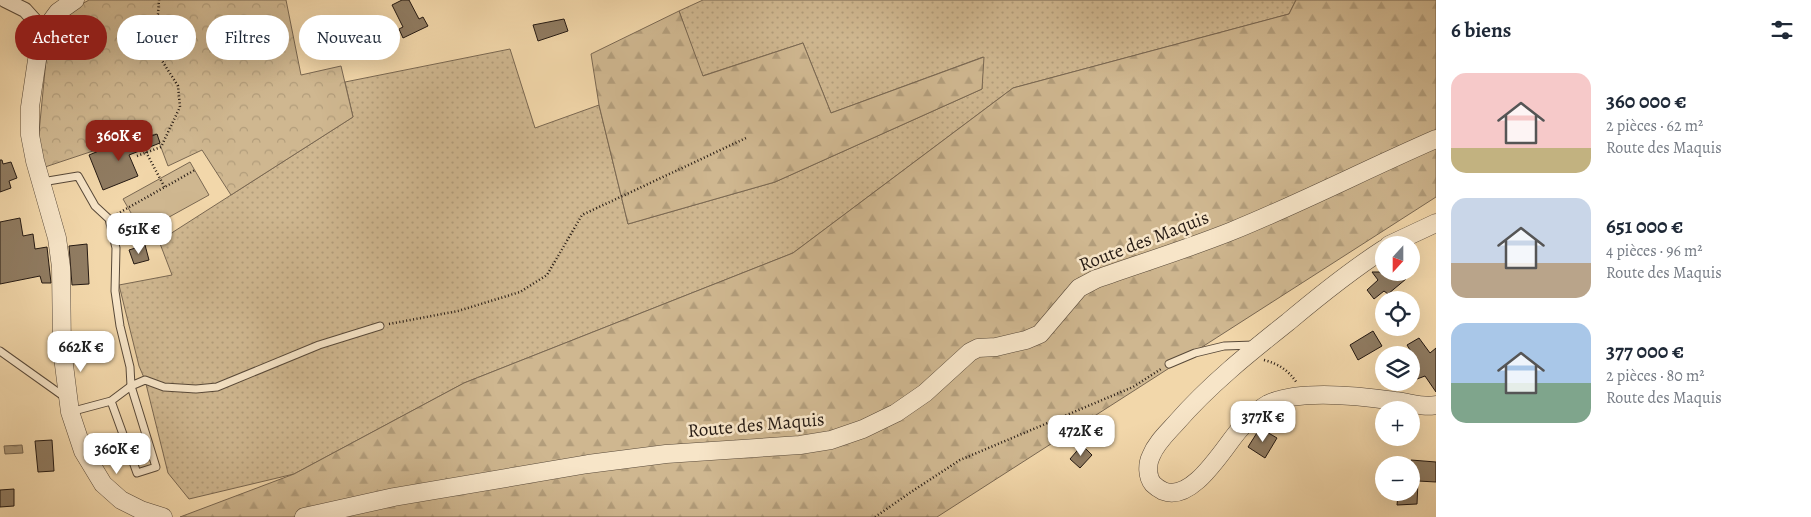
<!DOCTYPE html>
<html lang="fr">
<head>
<meta charset="utf-8">
<style>
	:root { --surface:#fff; --page:#f2f2f3; --text:#1f2937; --muted:#747a83; --accent:#8f2418 }
	body { margin:0; font-family:Alegreya,serif; background:var(--page); color:var(--text); height:100vh; display:flex; flex-direction:column; font-size:19px; white-space:nowrap }
	* { box-sizing:border-box; margin:0 }
	p { font-size:16px; color:var(--muted) }
	.icon { flex:none; width:28px; height:28px; fill:none; stroke:currentColor; stroke-width:2; stroke-linecap:round; stroke-linejoin:round }
	.map { position:relative; flex:1; overflow:hidden }
	.sheet { display:flex; flex-direction:column; background:var(--surface); width:375px }
	.sheet>* { flex:none }
	.banner { position:absolute; left:15px; top:15px; width:475px; height:45px; display:flex; gap:10px }
	.needle { width:32px; rotate:201deg }
	.fabs { position:absolute; left:1375px; top:236px; display:grid; gap:10px }
	.fabs a { display:grid; place-items:center; width:45px; height:45px; border-radius:50%; background:var(--surface); box-shadow:0 5px 20px #0002; font-size:25px }
	.price { position:absolute; translate:-50% -42px; padding:0 11px; border-radius:10px; background:#fff; color:#222; font-size:16px; line-height:32px; filter:drop-shadow(0 1px 2px #0008) }
	.price::after { content:''; position:absolute; left:50%; top:30px; width:15px; height:11px; margin-left:-8px; background:inherit; clip-path:polygon(0 0,100% 0,50% 100%) }
	.price.selected { background:var(--accent); color:#fff }
	ul { padding:0; list-style:none }
	li { display:flex; align-items:center; gap:15px; height:125px; padding:0 15px }
	li span { display:grid; place-items:center; flex:none; width:140px; height:100px; border-radius:15px; color:#555 }
	li>.icon { margin-inline-start:auto }
	span .icon { width:60px; height:60px; fill:#fffc; stroke-width:1 }
	li b { font-size:21px }
	h2 { display:flex; justify-content:space-between; align-items:center; height:60px; padding:0 15px; font-size:21px }
	.tag { padding:0 18px; border-radius:22px; background:var(--surface); box-shadow:0 5px 20px #0002; font-size:18px; line-height:45px }
	.tag.selected { background:var(--accent); color:#fff }
	main { display:flex; flex:1; min-height:0 }
	.map>svg:first-child { display:block }
	.grass { fill:url(#grass-dots); stroke:#7a6852 }
	.forest { fill:url(#forest-firs); stroke:#7a6852 }
	.park { fill:url(#park-crowns); stroke:#7a6852 }
	.garden { fill:#cfb790; stroke:#7a6852 }
	.water { fill:url(#water-waves); stroke:#76654f }
	.building { fill:#907c62; stroke:#251a13 }
	.lines { fill:none; stroke-linecap:round; stroke-linejoin:round }
	.service-casing { stroke:#584939; stroke-width:9 }
	.minor-casing { stroke:#584939; stroke-width:16 }
	.tertiary-casing { stroke:#584939; stroke-width:19 }
	.path { stroke:#251a13; stroke-width:2.5; stroke-dasharray:1 2.5; stroke-linecap:butt }
	.service { stroke:#f7e5c8; stroke-width:7 }
	.minor { stroke:#f7e5c8; stroke-width:14 }
	.tertiary { stroke:#f7e5c8; stroke-width:18 }
	.labels { text-anchor:middle; dominant-baseline:central; stroke-width:5; stroke-linejoin:round; paint-order:stroke }
	.street-label { font-size:19px; fill:#251a13; stroke:#f7e5c8 }
</style>
</head>
<body>
<main>
<div class="map">
<svg width="1436" height="517" viewBox="0 0 1436 517">
	<defs>
		<pattern id="grass-dots" width="8" height="8" patternUnits="userSpaceOnUse" patternTransform="scale(1.25)"><rect width="8" height="8" fill="#cfb790"/><path d="M2 2h.1M6 6h.1" fill="none" stroke="#b29d7b" stroke-width="1.8" stroke-linecap="round"/></pattern>
		<pattern id="forest-firs" width="22" height="20" patternUnits="userSpaceOnUse" patternTransform="scale(1.25)"><rect width="22" height="20" fill="#cfb790"/><path d="M5 1l3.5 6h-7zM16 11l3.5 6h-7z" fill="#b29d7b"/></pattern>
		<pattern id="park-crowns" width="20" height="18" patternUnits="userSpaceOnUse" patternTransform="scale(1.25)"><rect width="20" height="18" fill="#cfb790"/><path d="M2 6a3 3 0 1 1 6 0M12 15a3 3 0 1 1 6 0" fill="none" stroke="#b29d7b"/></pattern>
		<pattern id="water-waves" width="16" height="10" patternUnits="userSpaceOnUse" patternTransform="scale(1.25)"><rect width="16" height="10" fill="#ac9777"/><path d="M0 5q4-4 8 0t8 0" fill="none" stroke="#8c7a60"/></pattern>
	</defs>
	<rect width="100%" height="100%" fill="#f2d7aa"/>
	<filter id="stains"><feTurbulence type="fractalNoise" baseFrequency=".004" numOctaves="4"/><feColorMatrix values="0 0 0 0 .2 0 0 0 0 .09 0 0 0 0 .02 0 0 0 .5 -.17"/></filter>
	<radialGradient id="worn" r=".72"><stop offset=".6" stop-color="#630" stop-opacity="0"/><stop offset="1" stop-color="#630" stop-opacity=".3"/></radialGradient>
	<polygon class="grass" points="703,0 1296,0 1289,14 1013,88 793,253 464,383 294,474 189,499 168,473 145,380 139,366 119,285 172,275 159,241 353,117 345,82 510,49 535,128 599,105 628,224 775,182 982,89 983,57 831,113 803,43 702,76 679,11"/>
	<g class="forest">
		<polygon points="1296,0 1436,0 1436,197 937,517 180,517 294,474 464,383 793,253 1013,88 1289,14"/>
		<polygon points="679,11 703,76 803,43 831,113 984,57 982,89 775,182 628,224 599,105 591,54"/>
	</g>
	<polygon class="park" points="89,0 286,0 301,75 341,66 353,117 231,195 202,150 168,166 156,134 123,141 45,167 38,143 48,39 64,14"/>
	<polygon class="garden" points="190,162 209,195 142,232 123,199"/>
	<polygon class="water" points="22,445 23,453 5,454 4,446"/>
	<g class="building">
		<polygon points="402,0 409,0 419,19 423,17 428,26 403,38 399,29 403,27 392,5"/>
		<polygon points="564,19 568,31 538,41 533,25"/>
		<polygon points="348,20 352,22 354,29 351,31 353,37 337,42 332,24"/>
		<polygon points="157,134 160,143 129,155 138,176 103,190 89,155 123,141 125,146"/>
		<polygon points="0,160 2,160 3,164 11,162 17,178 9,181 11,188 0,192"/>
		<polygon points="20,218 23,236 33,234 35,249 47,247 51,283 42,283 40,276 0,284 0,222"/>
		<polygon points="87,244 89,284 72,285 69,246"/>
		<polygon points="145,245 149,260 134,264 129,250"/>
		<polygon points="1372,272 1401,272 1406,279 1388,294 1384,291 1374,299 1367,290 1378,280"/>
		<polygon points="1373,331 1382,346 1358,360 1350,345"/>
		<polygon points="1419,338 1430,353 1436,348 1436,392 1425,376 1417,379 1416,377 1411,379 1412,353 1407,345"/>
		<polygon points="1260,428 1277,438 1265,458 1248,447"/>
		<polygon points="52,440 54,471 38,472 35,441"/>
		<polygon points="1082,445 1092,455 1080,468 1070,459"/>
		<polygon points="1411,460 1436,462 1436,482 1418,481 1417,504 1397,505 1398,495 1408,496 1409,492 1411,492 1413,481 1411,480"/>
		<polygon points="14,489 14,506 0,507 0,490"/>
	</g>
	<g class="lines">
		<g class="service-casing">
			<g id="service">
				<polyline points="42,182 78,176 95,206 109,219 116,248 115,291 120,326 130,367 131,386 145,380 164,387 196,389 217,387 319,345 380,326"/>
				<polyline points="0,351 66,398"/>
				<polyline points="1169,364 1195,353 1224,346 1254,345"/>
				<polyline points="70,412 111,401 131,386 156,467 137,473 111,401"/>
			</g>
		</g>
		<g class="minor-casing">
			<polyline id="minor" points="5,0 25,10 44,31"/>
		</g>
		<g class="tertiary-casing">
			<g id="tertiary">
				<polyline points="75,0 58,12 44,31 37,60 30,107 30,135 35,161 57,238 61,267 62,349 70,412 83,451 103,484 121,500 141,510 163,517"/>
				<polyline points="1389,245 1436,223"/>
				<path d="M1384 249C1350 271 1319 296 1288 322 1249 353 1209 385 1176 423 1167 433 1156 443 1151 456 1147 464 1147 477 1153 484 1156 487 1159 489 1163 491 1193 503 1223 448 1240 429 1248 420 1257 410 1268 404 1299 389 1361 396 1395 401 1408 402 1423 408 1436 405"/>
				<path d="M304 517 394 497 588 464 666 454 800 445 831 440 863 429 896 413 925 393 970 352 978 348 996 347 1026 340 1040 334 1079 288 1096 279C1141 263 1187 249 1232 231 1301 203 1367 169 1436 139"/>
			</g>
		</g>
		<g class="path">
			<polyline points="146,152 165,188"/>
			<polyline points="137,156 161,147 180,107 178,86 154,48 151,35 152,25 158,14 159,0"/>
			<polyline points="117,214 195,170"/>
			<polyline points="389,324 458,311 520,292 547,275 582,215 746,138"/>
			<path d="M1264 360C1279 364 1288 370 1297 383"/>
			<polyline points="875,517 911,492 960,460 1133,387 1161,369"/>
		</g>
		<use href="#service" class="service"/>
		<use href="#minor" class="minor"/>
		<use href="#tertiary" class="tertiary"/>
	</g>
	<g class="labels">
		<g class="street-label">
			<text transform="translate(1144 241) rotate(-21)">Route des Maquis</text>
			<text transform="translate(756 425) rotate(-5)">Route des Maquis</text>
		</g>
	</g>
	<rect width="100%" height="100%" filter="url(#stains)"/>
	<rect width="100%" height="100%" fill="url(#worn)"/>
</svg>
<div class="fabs">
<a><svg class="needle" viewBox="-14 -14 28 28"><path d="M0-13l5 13h-10z" fill="#e53935"/><path d="M0 13l5-13h-10z" fill="#747a83"/></svg></a>
<a><svg class="icon" aria-label="locate" viewBox="0 0 24 24"><circle cx="12" cy="12" r="6"/><path d="M12 2v4M12 18v4M2 12h4M18 12h4"/></svg></a>
<a><svg class="icon" aria-label="layers" viewBox="0 0 24 24"><path d="M12 4l9 5-9 5-9-5zM3 14l9 5 9-5"/></svg></a>
<a>+</a>
<a>−</a>
</div>
<b class="price selected" style="left:119px;top:162px">360K €</b>
<b class="price" style="left:139px;top:255px">651K €</b>
<b class="price" style="left:81px;top:373px">662K €</b>
<b class="price" style="left:1263px;top:443px">377K €</b>
<b class="price" style="left:1081px;top:457px">472K €</b>
<b class="price" style="left:117px;top:475px">360K €</b>
<div class="banner">
<a class="tag selected">Acheter</a>
<a class="tag">Louer</a>
<a class="tag">Filtres</a>
<a class="tag">Nouveau</a>
</div>
</div>
<section class="sheet">
<h2>6 biens<svg class="icon" aria-label="filters" viewBox="0 0 24 24"><path d="M4 7h16M4 17h16"/><circle cx="9" cy="7" r="2"/><circle cx="15" cy="17" r="2"/></svg></h2>
<ul>
<li><span style="background:linear-gradient(#f6c9c9 75%,#c2b280 0)"><svg class="icon" aria-label="home" viewBox="0 0 24 24"><path d="M3 11l9-7 9 7M6 9v11h12V9"/></svg></span><div><b>360 000 €</b><p>2 pièces · 62 m²</p><p>Route des Maquis</p></div></li>
<li><span style="background:linear-gradient(#c9d6e8 65%,#b9a48a 0)"><svg class="icon" aria-label="home" viewBox="0 0 24 24"><path d="M3 11l9-7 9 7M6 9v11h12V9"/></svg></span><div><b>651 000 €</b><p>4 pièces · 96 m²</p><p>Route des Maquis</p></div></li>
<li><span style="background:linear-gradient(#a9c7e8 60%,#7fa58c 0)"><svg class="icon" aria-label="home" viewBox="0 0 24 24"><path d="M3 11l9-7 9 7M6 9v11h12V9"/></svg></span><div><b>377 000 €</b><p>2 pièces · 80 m²</p><p>Route des Maquis</p></div></li>
</ul>
</section>
</main>
</body>
</html>
